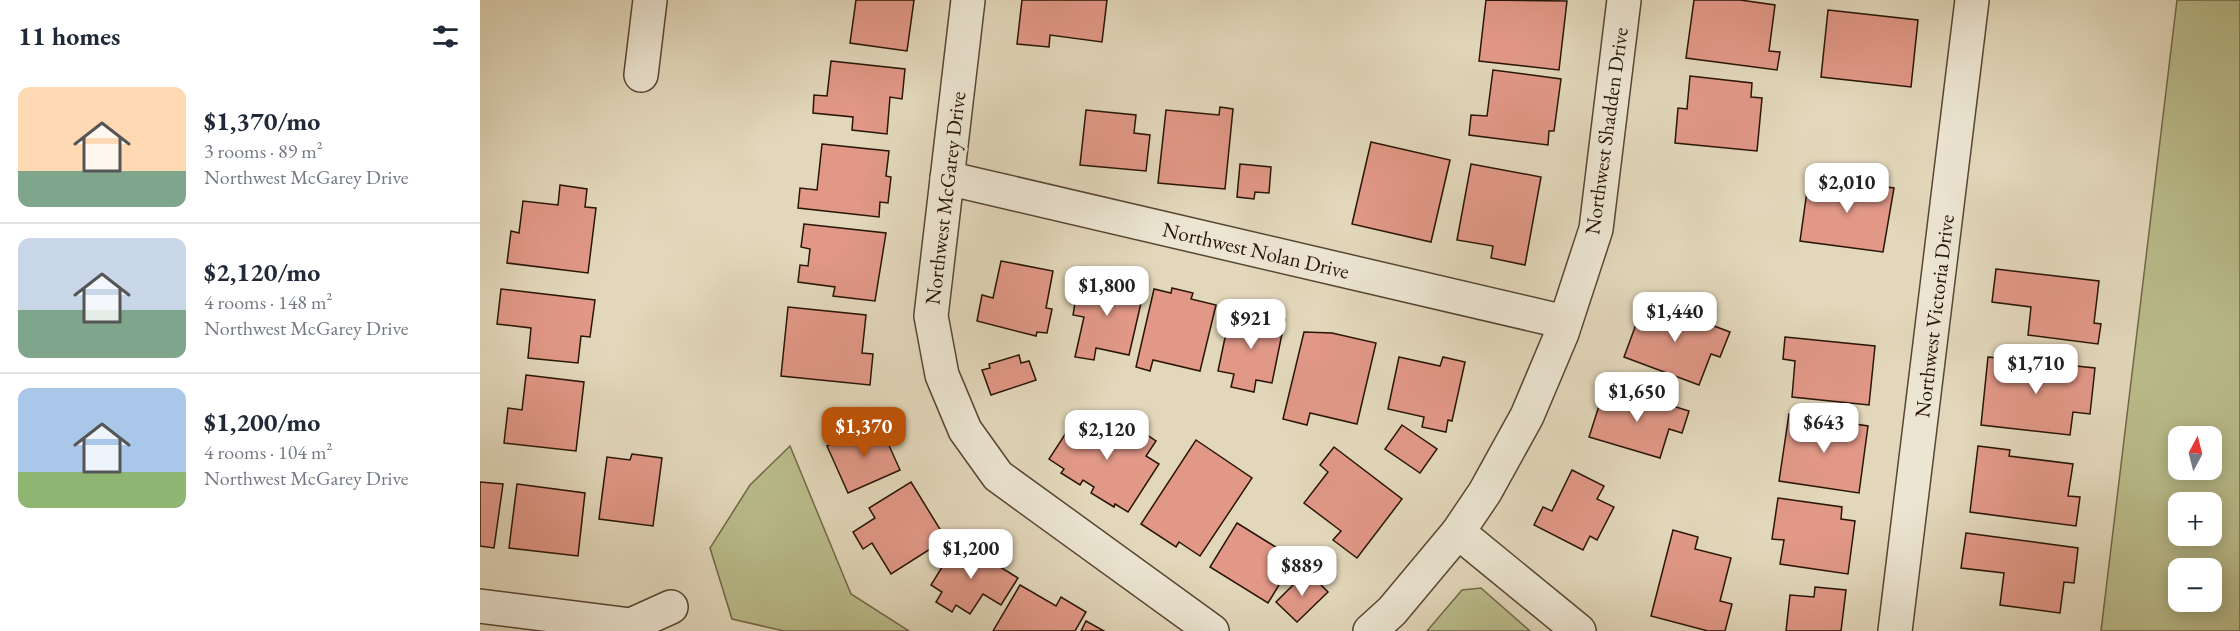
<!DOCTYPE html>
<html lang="en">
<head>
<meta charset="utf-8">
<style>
	:root { --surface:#fff; --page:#f2f2f3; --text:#1f2937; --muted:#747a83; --line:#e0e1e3; --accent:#b45309 }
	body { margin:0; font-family:"EB Garamond",serif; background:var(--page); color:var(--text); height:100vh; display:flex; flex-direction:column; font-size:22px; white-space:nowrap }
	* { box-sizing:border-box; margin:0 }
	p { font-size:20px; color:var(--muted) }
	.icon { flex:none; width:33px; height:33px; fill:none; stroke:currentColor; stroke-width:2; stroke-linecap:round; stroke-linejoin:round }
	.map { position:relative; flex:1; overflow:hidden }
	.panel { display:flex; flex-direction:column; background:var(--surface); width:480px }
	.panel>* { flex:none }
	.needle { width:39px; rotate:7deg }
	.tools { position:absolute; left:1688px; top:426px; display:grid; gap:12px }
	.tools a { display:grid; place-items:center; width:54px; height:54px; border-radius:12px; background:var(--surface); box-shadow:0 3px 15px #0003; font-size:30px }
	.price { position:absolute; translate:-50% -51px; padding:0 14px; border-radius:12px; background:#fff; color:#222; font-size:20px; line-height:39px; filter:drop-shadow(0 2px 3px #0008) }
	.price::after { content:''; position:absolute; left:50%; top:36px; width:18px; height:14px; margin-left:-9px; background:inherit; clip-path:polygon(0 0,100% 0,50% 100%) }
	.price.on { background:var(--accent); color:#fff }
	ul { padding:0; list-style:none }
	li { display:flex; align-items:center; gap:18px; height:150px; padding:0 18px }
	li+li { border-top:2px solid var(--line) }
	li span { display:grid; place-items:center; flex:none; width:168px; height:120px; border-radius:12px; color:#555 }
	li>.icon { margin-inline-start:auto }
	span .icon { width:72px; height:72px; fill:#fffc; stroke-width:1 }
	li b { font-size:26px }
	h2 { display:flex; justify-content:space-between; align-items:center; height:72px; padding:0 18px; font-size:26px }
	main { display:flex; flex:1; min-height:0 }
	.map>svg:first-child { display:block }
	.green { fill:#babc8b; stroke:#726848; stroke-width:1.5; fill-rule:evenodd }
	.building { fill:#e19887; stroke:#291506; stroke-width:1.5 }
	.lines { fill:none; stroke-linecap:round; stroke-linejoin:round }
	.minor-casing { stroke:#574633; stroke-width:36 }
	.minor { stroke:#ece5d2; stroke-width:33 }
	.labels { text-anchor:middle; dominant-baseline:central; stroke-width:6; stroke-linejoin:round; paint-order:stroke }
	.street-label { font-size:21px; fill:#291506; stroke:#ece5d2 }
</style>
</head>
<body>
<main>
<section class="panel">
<h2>11 homes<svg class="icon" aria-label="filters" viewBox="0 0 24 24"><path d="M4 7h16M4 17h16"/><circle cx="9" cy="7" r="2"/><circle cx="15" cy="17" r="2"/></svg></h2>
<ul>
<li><span style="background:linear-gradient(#ffd9b3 70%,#7fa58c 0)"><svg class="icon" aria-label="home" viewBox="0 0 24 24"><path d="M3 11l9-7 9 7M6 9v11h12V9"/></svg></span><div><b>$1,370/mo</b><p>3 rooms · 89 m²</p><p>Northwest McGarey Drive</p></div></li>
<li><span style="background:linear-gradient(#c9d6e8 60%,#7fa58c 0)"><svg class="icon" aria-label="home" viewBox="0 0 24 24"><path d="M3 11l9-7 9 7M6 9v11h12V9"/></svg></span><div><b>$2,120/mo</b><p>4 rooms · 148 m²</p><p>Northwest McGarey Drive</p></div></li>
<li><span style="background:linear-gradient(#a9c7e8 70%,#8fb573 0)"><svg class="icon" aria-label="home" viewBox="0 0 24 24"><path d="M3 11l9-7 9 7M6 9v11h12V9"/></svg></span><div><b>$1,200/mo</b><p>4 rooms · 104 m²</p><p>Northwest McGarey Drive</p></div></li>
</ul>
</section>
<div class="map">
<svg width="1760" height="631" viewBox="0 0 1760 631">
	<rect width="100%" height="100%" fill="#e2d7ba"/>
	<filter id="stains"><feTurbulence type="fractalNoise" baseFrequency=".00333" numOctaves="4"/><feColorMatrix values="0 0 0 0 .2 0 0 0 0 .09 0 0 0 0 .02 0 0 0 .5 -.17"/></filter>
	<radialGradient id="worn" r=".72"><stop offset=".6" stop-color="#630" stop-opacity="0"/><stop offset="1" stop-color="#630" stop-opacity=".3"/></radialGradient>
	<g class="green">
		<path d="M1697 0H1760V631H1621ZM1698 436H1731V470H1698ZM1698 502H1731V536H1698ZM1698 568H1731V602H1698Z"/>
		<polygon points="310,446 371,594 429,631 304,631 252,619 230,548 270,485"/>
		<polygon points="1001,588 1050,631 947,631 982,590"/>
	</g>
	<g class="building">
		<polygon points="376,0 434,0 427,51 370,43"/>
		<polygon points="542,0 627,0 622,42 570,35 569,47 537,44"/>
		<polygon points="1006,0 1087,1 1079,70 999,61"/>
		<polygon points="1214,0 1260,0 1295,5 1289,51 1300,52 1297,70 1206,58"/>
		<polygon points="1348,10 1438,20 1431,87 1341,77"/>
		<polygon points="351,61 425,69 422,99 410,97 407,134 372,130 373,117 333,113 334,95 347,96"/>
		<polygon points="1013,70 1081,79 1074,131 1069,131 1068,145 989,135 991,115 1007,116"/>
		<polygon points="1210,76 1272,83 1271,97 1282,98 1277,151 1195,143 1198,108 1207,109"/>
		<polygon points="740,107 753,109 745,189 678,183 686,110 739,115"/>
		<polygon points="606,110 656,115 654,133 670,135 666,171 600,165"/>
		<polygon points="891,142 970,160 951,242 872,224"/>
		<polygon points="342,144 409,151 406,176 411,177 408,203 400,202 399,217 318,208 320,188 337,190"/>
		<polygon points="760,164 791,167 789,193 775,192 774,199 757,197"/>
		<polygon points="991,164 1061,177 1045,265 1011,258 1013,246 977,240"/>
		<polygon points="1329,177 1414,188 1403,252 1320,241"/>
		<polygon points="80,185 107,189 105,207 116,208 108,273 27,263 31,231 39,233 43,201 78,205"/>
		<polygon points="324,224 406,233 395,301 353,296 355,287 318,282 320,265 328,266 330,249 321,247"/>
		<polygon points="521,261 573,271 566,308 572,309 567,333 557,332 556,336 497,321 502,295 513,298"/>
		<polygon points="1516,269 1619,281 1614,323 1621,324 1618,344 1548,335 1551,307 1512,302"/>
		<polygon points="637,279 649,282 648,287 664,290 649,355 616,348 614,360 595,357 604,317 593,315 599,280 636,286"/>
		<polygon points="692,288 713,293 711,299 736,305 720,371 673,360 670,371 656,367 674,289 691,293"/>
		<polygon points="21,289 115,300 110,337 101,336 98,363 48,358 51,328 17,324"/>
		<polygon points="1165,300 1250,332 1240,357 1231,354 1219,385 1144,357"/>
		<polygon points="308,307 386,315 382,353 393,354 390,385 301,376"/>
		<polygon points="757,311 777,315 776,320 794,324 796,317 805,319 792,383 776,380 774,392 751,387 754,374 738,371 750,314 756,316"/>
		<polygon points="824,332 852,333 896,343 877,424 830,413 827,425 803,419"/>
		<polygon points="1305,337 1395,346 1389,405 1312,397 1315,361 1303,359"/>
		<polygon points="539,355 541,363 549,361 556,380 511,395 502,370 510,368 509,364"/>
		<polygon points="919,357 960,366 963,357 985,362 972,421 968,420 966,432 942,427 944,417 908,409"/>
		<polygon points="1508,357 1615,368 1610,414 1593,412 1590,435 1501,425"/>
		<polygon points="46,375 104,382 96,451 24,443 28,408 42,410"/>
		<polygon points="1135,388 1209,411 1202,433 1189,429 1180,458 1109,437 1119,406 1129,409"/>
		<polygon points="599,413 622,428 625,424 644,436 652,425 676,441 666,456 679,464 648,512 635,504 634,507 611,493 614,487 603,480 600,485 581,473 584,469 569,459"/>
		<polygon points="1309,414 1388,426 1379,493 1299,481"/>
		<polygon points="399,423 420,470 368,493 347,446"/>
		<polygon points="922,425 957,449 940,473 905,449"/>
		<polygon points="716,440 772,478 720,556 699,542 696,547 661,524"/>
		<polygon points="1498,446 1530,450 1529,456 1593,464 1588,496 1600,497 1596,526 1490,512"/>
		<polygon points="854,447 922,499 877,558 853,540 861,531 824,503 848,472 840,465"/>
		<polygon points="152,454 182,458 173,526 119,519 127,457 150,460"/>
		<polygon points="1092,470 1124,486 1117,499 1134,507 1117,540 1110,536 1103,550 1054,525 1063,507 1072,511"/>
		<polygon points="0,482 23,484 14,548 0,546"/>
		<polygon points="431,482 466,539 411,574 392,543 383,549 373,532 395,518 389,508"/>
		<polygon points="37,484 105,493 98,556 29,548"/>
		<polygon points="1298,498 1362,507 1361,519 1375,521 1368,574 1300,564 1304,540 1292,539"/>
		<polygon points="757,523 823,564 813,580 805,575 788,603 730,567"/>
		<polygon points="1193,530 1218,537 1215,549 1251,558 1240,601 1252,604 1245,631 1228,631 1171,616"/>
		<polygon points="1486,533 1598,548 1594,583 1584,582 1580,613 1520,605 1524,573 1481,568"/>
		<polygon points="478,541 538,578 521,605 503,594 490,614 476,605 472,612 456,602 462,592 451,585"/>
		<polygon points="827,571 848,592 817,622 796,602"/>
		<polygon points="540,585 576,606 581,597 606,612 595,631 513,631"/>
		<polygon points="1335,587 1366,590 1361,631 1306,631 1310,595 1334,597"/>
		<polygon points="606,621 624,631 601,631"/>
	</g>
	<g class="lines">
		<g class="minor-casing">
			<g id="minor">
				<polyline points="488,0 451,316 462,375 485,430 518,476 732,631"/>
				<polyline points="161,75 170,0"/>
				<polyline points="467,178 1085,322"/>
				<polyline points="978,532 1099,631"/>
				<polyline points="0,606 151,625 191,607"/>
				<polyline points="890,631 912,611 978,532 1005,492 1047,416 1082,333 1116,229 1144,0"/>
				<polyline points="1415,631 1492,0"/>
			</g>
		</g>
		<use href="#minor" class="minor"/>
	</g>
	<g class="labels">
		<g class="street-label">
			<text transform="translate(1126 131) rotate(-82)">Northwest Shadden Drive</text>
			<text transform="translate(465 198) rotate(-83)">Northwest McGarey Drive</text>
			<text transform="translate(776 250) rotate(13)">Northwest Nolan Drive</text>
			<text transform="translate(1454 316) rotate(-83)">Northwest Victoria Drive</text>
		</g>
	</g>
	<rect width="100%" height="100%" filter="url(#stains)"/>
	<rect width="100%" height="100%" fill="url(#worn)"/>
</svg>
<div class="tools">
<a><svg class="needle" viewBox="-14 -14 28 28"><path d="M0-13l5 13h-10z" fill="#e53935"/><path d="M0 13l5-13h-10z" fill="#747a83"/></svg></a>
<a>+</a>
<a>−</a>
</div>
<b class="price" style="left:1367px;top:214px">$2,010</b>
<b class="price" style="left:627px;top:317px">$1,800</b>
<b class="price" style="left:1195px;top:343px">$1,440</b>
<b class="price" style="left:771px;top:350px">$921</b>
<b class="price" style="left:1556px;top:395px">$1,710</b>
<b class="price" style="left:1157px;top:423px">$1,650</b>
<b class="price" style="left:1344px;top:454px">$643</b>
<b class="price on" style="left:384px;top:458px">$1,370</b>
<b class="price" style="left:627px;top:461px">$2,120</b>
<b class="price" style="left:491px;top:580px">$1,200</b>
<b class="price" style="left:822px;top:597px">$889</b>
</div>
</main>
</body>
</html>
